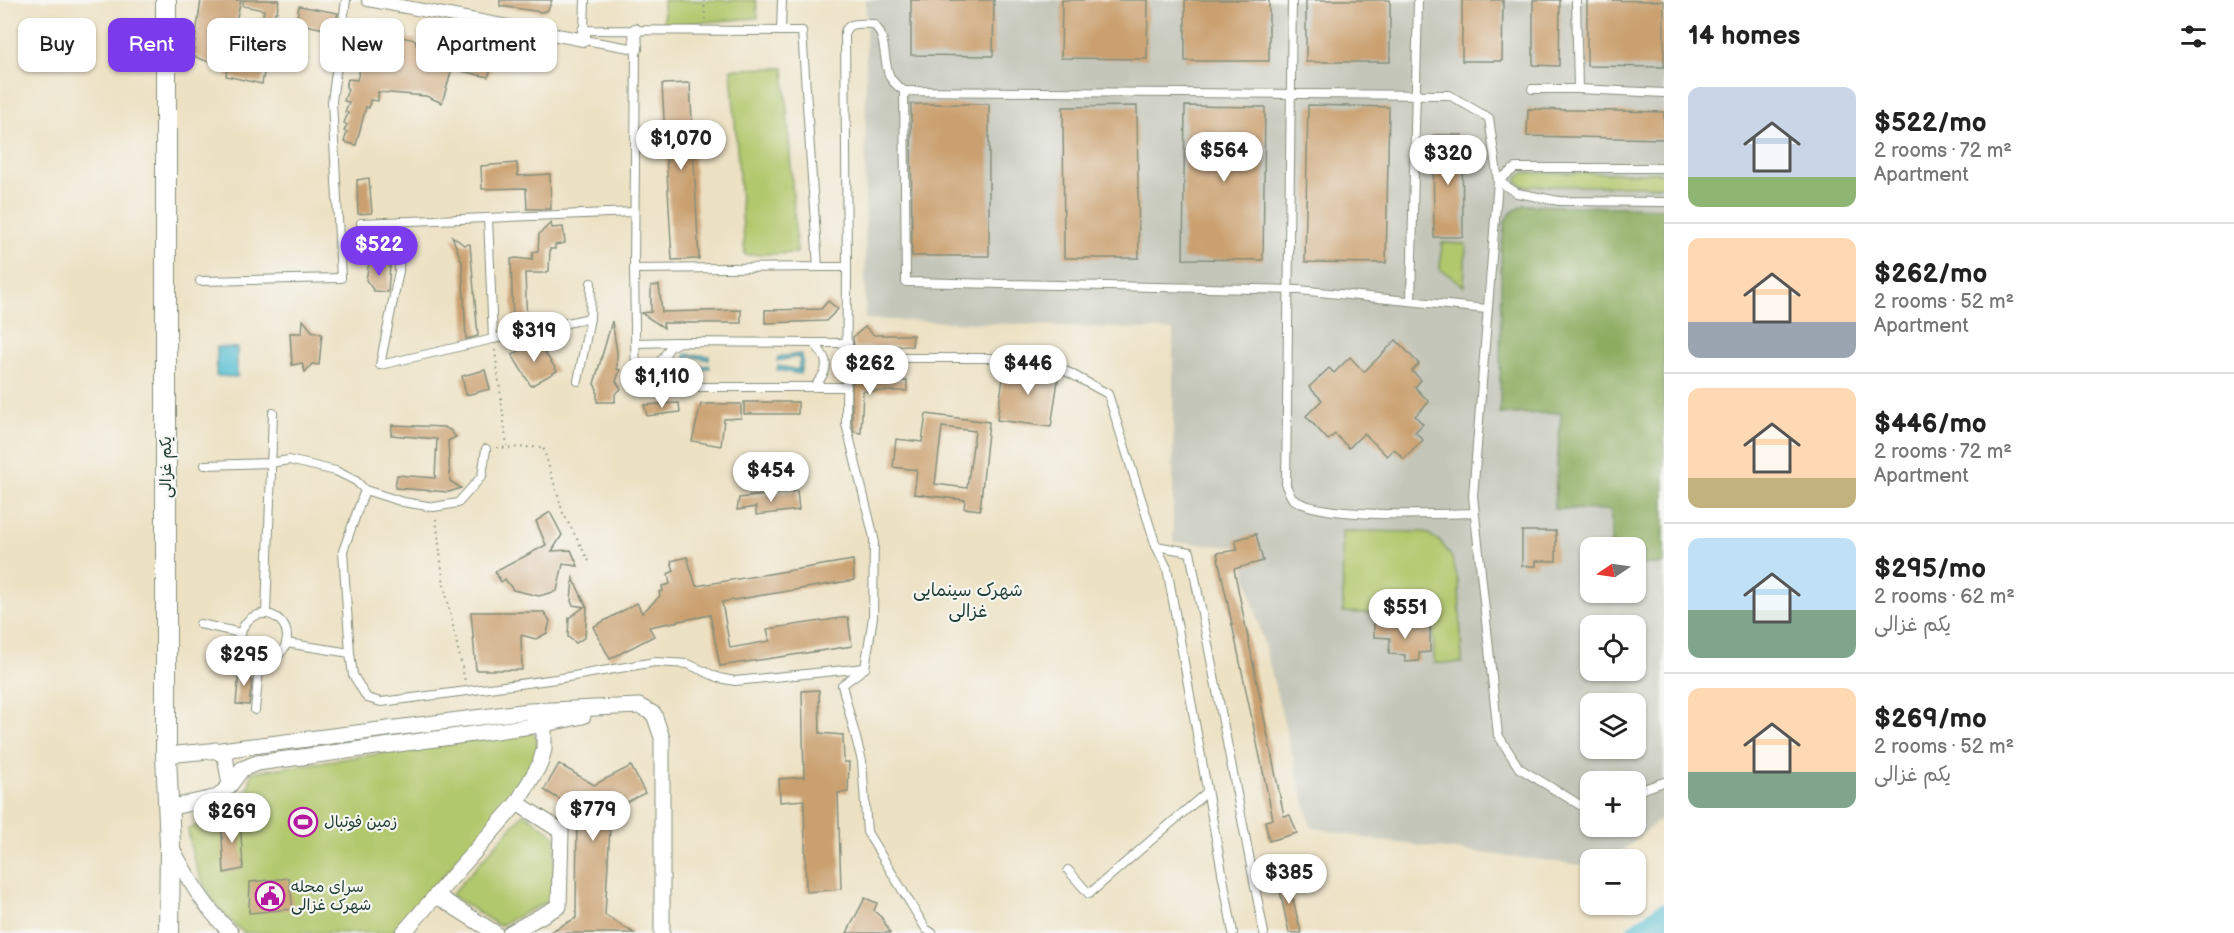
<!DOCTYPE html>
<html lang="en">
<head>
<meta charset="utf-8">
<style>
	:root { --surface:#fff; --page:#f2f2f2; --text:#222; --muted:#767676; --line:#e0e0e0; --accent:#7c3aed }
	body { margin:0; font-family:"Balsamiq Sans","Playpen Sans Arabic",sans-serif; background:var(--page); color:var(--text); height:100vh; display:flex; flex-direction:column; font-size:22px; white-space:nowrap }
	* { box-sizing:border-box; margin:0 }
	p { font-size:20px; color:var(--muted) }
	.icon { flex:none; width:33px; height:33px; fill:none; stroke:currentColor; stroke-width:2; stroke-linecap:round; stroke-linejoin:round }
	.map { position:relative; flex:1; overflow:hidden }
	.panel { display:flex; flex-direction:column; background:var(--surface); width:570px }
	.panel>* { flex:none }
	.banner { position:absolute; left:18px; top:18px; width:570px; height:54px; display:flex; gap:12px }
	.needle { width:39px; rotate:257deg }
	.controls { position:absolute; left:1580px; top:537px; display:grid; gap:12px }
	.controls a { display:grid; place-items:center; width:66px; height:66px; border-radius:12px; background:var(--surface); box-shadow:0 2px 4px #0004; font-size:30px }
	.price { position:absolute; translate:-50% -51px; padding:0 14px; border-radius:21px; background:#fff; color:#222; font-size:20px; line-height:39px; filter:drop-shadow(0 2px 3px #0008) }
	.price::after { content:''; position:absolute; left:50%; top:36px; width:18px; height:14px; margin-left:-9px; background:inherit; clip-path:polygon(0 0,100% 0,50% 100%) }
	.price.current { background:var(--accent); color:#fff }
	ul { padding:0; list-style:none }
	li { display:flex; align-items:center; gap:18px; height:150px; padding:0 24px }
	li+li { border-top:2px solid var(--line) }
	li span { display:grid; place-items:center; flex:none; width:168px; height:120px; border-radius:12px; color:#555 }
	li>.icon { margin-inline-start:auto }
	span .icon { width:72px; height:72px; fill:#fffc; stroke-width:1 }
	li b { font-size:26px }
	h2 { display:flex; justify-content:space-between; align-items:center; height:72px; padding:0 24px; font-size:26px }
	.tag { padding:0 21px; border-radius:12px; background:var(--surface); box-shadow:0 2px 4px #0004; font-size:21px; line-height:54px }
	.tag.current { background:var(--accent); color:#fff }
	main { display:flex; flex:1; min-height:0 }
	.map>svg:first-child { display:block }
	.industrial { fill:#c4c6b9; fill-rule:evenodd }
	.green { fill:#b2c86d; stroke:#688250; stroke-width:1.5 }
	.forest { fill:#8dac60; stroke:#56744a; stroke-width:1.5 }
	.water { fill:#54bdd1; stroke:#3a7d82; stroke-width:1.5 }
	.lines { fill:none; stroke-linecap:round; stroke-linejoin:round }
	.river { stroke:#54bdd1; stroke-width:26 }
	.building { fill:#caa070; fill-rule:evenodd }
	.service-casing { stroke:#868f7c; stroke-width:10 }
	.pedestrian-casing { stroke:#868f7c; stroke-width:14 }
	.minor-casing { stroke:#868f7c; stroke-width:17 }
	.tertiary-casing { stroke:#868f7c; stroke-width:22 }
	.path { stroke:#868f7c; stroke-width:2; stroke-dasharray:1.5 4.5; stroke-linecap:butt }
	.service { stroke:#fff; stroke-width:8 }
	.pedestrian { stroke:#fff; stroke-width:12 }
	.minor { stroke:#fff; stroke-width:15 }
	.tertiary { stroke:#fff; stroke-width:20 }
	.labels { text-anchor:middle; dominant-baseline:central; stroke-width:4.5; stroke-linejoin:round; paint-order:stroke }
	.street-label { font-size:16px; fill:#1f3d34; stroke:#f6f6f2 }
	.poi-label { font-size:16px; fill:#1f3d34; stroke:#f6f6f2; text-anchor:start }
	.neighbourhood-label { font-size:18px; fill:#1f3d34; stroke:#f6f6f2 }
</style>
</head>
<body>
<main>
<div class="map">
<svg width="1664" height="933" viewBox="0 0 1664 933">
	<rect width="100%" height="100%" fill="#f6f6f2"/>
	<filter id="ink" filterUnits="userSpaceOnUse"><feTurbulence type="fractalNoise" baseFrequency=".0167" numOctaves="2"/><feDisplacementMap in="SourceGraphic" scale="12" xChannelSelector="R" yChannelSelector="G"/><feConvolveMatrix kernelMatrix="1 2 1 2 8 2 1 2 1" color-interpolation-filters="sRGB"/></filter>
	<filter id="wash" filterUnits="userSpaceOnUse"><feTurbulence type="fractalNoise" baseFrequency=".008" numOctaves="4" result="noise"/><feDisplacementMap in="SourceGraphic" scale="24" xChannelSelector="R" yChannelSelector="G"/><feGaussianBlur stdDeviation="1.35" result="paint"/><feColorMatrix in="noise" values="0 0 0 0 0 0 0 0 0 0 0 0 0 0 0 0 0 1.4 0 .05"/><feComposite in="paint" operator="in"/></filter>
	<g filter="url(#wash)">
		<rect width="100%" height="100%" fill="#ede1c3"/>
		<path class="industrial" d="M866 0H1664V816L1613 859 1590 860V866L1380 841 1311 827 1239 547 1173 542V330L865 319ZM1590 548H1635V592H1590ZM1590 626H1635V670H1590ZM1590 704H1635V748H1590ZM1590 782H1635V826H1590Z"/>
		<g class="green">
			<polygon points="663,0 756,0 758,18 664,25"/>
			<polygon points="784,68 797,253 745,255 731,69"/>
			<polygon points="1524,173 1664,173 1664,186 1522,186 1517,180 1518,176"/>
			<polygon points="1442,243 1466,244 1464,286 1440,269"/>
			<polygon points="1342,531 1425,532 1441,542 1452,558 1459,584 1462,663 1434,663 1433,620 1410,624 1408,615 1343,612"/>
			<path d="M531 732 537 737 538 756 523 783 501 812 392 933H244C211 907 191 870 188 828L232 816 238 800C249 795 249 783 252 772Z"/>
			<polygon points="524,813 556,836 553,899 499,926 451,895"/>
		</g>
		<polygon class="forest" points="1524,205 1664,208 1664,564 1635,564 1635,548 1611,547 1611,510 1554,509 1561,413 1500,414 1501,250 1505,221 1512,212"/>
		<g class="water">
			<polygon points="217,347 237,348 237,377 216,376"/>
			<polygon points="686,354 709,356 709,360 690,356 687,359 689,369 709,365 710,368 687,373 684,359"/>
			<polygon points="801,354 803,360 800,374 777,370 778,366 798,370 800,359 797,357 777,361 778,357"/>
		</g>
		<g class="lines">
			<polyline class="river" points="1640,933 1664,916"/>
		</g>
		<g id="blocks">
			<g class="building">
				<polygon points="201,0 241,0 236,21 235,38 259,38 264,10 243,6 243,0 279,0 277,12 275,12 262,84 226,76 227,69 193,56"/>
				<polygon points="500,0 552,0 548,10 542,12 500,6"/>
				<polygon points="911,0 994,0 993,56 911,55"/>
				<polygon points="1062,0 1148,0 1147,59 1061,58"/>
				<rect x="1185" y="0" width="84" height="61"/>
				<rect x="1306" y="0" width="84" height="62"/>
				<polygon points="1462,0 1503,0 1502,61 1462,61"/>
				<polygon points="1533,0 1560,0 1559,66 1533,65"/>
				<polygon points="1587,0 1664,1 1664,67 1587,66"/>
				<polygon points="299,6 338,13 334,31 296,23"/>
				<polygon points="355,28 416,40 416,45 437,51 440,32 485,43 484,59 494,62 488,77 452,69 442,103 426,96 378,92 378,101 370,100 369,108 366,107 356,145 344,142 347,132 344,131 347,125 344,123 348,113 345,112 349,102 344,101 348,89 346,87 348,79 357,80 365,52 350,49"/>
				<polygon points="690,83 699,259 672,260 662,84"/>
				<polygon points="911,104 989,104 989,256 912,256"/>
				<polygon points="1308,105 1389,107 1386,263 1305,262"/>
				<polygon points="1137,106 1139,258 1064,258 1063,107"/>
				<polygon points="1185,106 1265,107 1263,260 1183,259"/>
				<polygon points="1528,109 1664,112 1664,139 1527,136"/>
				<polygon points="1433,135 1462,135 1463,237 1434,237"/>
				<polygon points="517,163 518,176 550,174 551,209 527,209 526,188 482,189 481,166"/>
				<polygon points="369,178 372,213 358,214 357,180"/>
				<polygon points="551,223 552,228 563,227 565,243 555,245 555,249 550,249 549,271 544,273 525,273 527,325 513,327 511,259 516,258 532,260 533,252 538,251 539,234"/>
				<polygon points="452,236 464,245 470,244 478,336 466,339 462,262"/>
				<polygon points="369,262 390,265 388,292 374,291 366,280"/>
				<polygon points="659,285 662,312 741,310 741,323 663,323 664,328 641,313 651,312 651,286"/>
				<polygon points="828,301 838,309 826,321 765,323 765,310 821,309"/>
				<polygon points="303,320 312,331 322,334 319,365 312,364 305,372 302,363 292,365 290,333 302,333"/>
				<polygon points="612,321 617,352 617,369 620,370 616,381 621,389 615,394 615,402 597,402 597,389 594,384"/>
				<polygon points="865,327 874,335 913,335 912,346 854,347 853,337"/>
				<polygon points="1396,340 1419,364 1412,371 1421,380 1415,387 1429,402 1415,416 1423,424 1415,432 1423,440 1404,459 1394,449 1387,456 1364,433 1349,448 1335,434 1328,440 1306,416 1322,400 1309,387 1329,368 1334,373 1350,357 1364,372"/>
				<polygon points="534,342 538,342 557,371 531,386 512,355"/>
				<polygon points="1005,364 1052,370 1059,374 1051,427 997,420"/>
				<polygon points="485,370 490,389 466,395 462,376"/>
				<polygon points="856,379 907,381 907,391 863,391 861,433 854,432 852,423 852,383"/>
				<rect x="744" y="402" width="54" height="12"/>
				<polygon points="679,403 680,412 647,416 644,405"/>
				<polygon points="701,404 741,404 741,418 724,419 721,446 692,441"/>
				<path d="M926 414 989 422 980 510 964 508 965 500 914 494 917 470 893 467 896 439 922 442ZM942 427 975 431 967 488 935 484Z"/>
				<polygon points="392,425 444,427 450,430 456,437 448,441 450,481 461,488 449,492 395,488 397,475 435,478 437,439 391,435"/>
				<polygon points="797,491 799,510 756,515 756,507 737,510 739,498"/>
				<polygon points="550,512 562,535 552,551 571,550 578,566 563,564 557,591 539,596 513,590 505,579 501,582 495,572 546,545 536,521"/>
				<polygon points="1522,531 1556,531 1556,561 1536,561 1536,566 1522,566"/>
				<polygon points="1256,534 1263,561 1234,569 1284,816 1290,815 1297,833 1269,841 1265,821 1273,819 1217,553 1238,550 1235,540"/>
				<polygon points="687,557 696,586 853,560 854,580 722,602 730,648 770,641 767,629 848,617 852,646 720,666 710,615 649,627 654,636 610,659 593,627 637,603 642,613 660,596 659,592 663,591 662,586 670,584 668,574 674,571 671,561"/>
				<polygon points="573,578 587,608 585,637 576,643 568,637 569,618 584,607 573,605 571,601"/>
				<polygon points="471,612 544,612 550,621 547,633 536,639 521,635 522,670 476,670"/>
				<polygon points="1374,622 1398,623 1398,628 1430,626 1430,652 1419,653 1419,661 1405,662 1405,655 1389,654 1390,638 1374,637"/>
				<polygon points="240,661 252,681 249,705 236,704"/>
				<polygon points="819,690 820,733 843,735 844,762 849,762 848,792 838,793 841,889 806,892 804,800 780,802 779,779 804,777 802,691"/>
				<polygon points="559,764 594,785 631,766 645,793 611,810 605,915 634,933 548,933 576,918 577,810 544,790"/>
				<polygon points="240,816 243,869 224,873 221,817"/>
				<polygon points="1287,874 1301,933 1289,933 1277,877"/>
				<polygon points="289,878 293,909 249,913 250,882"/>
				<polygon points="865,898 877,903 874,911 882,918 890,933 847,933"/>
			</g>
		</g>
	</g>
	<g filter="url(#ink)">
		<use href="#blocks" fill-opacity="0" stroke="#868f7c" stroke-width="1.5"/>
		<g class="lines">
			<g class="service-casing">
				<g id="service">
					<polyline points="585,0 584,30 781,31 782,0"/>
					<path d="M1292 0 1286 486C1288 489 1290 496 1292 498 1316 520 1440 514 1474 513"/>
					<polyline points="1576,0 1578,89 1664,93"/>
					<polyline points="584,40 636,49 634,269 818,267 802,31 781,31"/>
					<polyline points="1532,89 1578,89"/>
					<polyline points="1664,168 1515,168 1498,181 1517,193 1559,201 1664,202"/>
					<polyline points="488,218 493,339 590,318 578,381"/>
					<polyline points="401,221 399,271 380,365 493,339"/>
					<polyline points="361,223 634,212"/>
					<polyline points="818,267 847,267 846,424 874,538 873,617 865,668 842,685 862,761 867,832 926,929 932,933"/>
					<path d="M847 267 845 32C848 21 863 24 873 24 888 36 882 61 890 77 893 83 899 87 904 91"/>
					<polyline points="634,269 636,388 676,387"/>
					<polyline points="200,281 341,278 332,101 346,0"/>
					<polyline points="1411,301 1418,0"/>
					<polyline points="1487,309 1299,290 906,282 904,91 1449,95 1489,118 1498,181 1473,496 1498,735 1519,768 1585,808 1590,807"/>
					<polyline points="590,318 591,283"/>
					<polyline points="635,343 677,342"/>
					<polyline points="814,343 848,343"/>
					<polyline points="848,358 1042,358 1108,394 1156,546 1167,568 1233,933"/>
					<path d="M814 387C830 369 830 361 814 343L679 342 670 347 661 361 665 373 676 387H847"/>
					<polyline points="486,449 482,476 458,503 434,507 403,502 365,490 343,551 350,653 353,675 367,698 381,702 467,691 556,679 655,662 688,664 719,678 735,681 865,668"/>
					<polyline points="205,465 270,463 289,460 336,471 356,481 365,490"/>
					<polyline points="1156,546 1190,552 1264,933"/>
					<polyline points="266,614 273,413"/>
					<circle cx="264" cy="637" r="23"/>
					<polyline points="200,624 241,633"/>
					<polyline points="286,643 350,653"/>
					<polyline points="255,710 260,660"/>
					<polyline points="1635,792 1664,782"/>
					<polyline points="1068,870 1089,894 1207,792"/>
				</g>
			</g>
			<g class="pedestrian-casing">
				<g id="pedestrian">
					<polyline points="368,0 584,40 584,30"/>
					<polyline points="635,30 636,49"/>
				</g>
			</g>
			<g class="minor-casing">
				<g id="minor">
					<polyline points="215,750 225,756 230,785"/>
					<polyline points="166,755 221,750 529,711 639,706 654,714 662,738 662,933"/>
					<polyline points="168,808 218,797 230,785 242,769 257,763 540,725 583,716"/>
					<path d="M170 845C189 880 203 905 231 933"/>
					<polyline points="437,896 495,933"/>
					<polyline points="403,933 517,803 540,764 544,749 544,730 535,719"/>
					<polyline points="510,933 559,906 561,831 517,803"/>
				</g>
			</g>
			<g class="tertiary-casing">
				<polyline id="tertiary" points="166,0 166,755 170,845 169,933"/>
			</g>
			<g class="path">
				<polyline points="704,0 705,19"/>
				<polyline points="495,350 507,446"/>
				<polyline points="497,448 543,447 563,513 591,565"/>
				<polyline points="436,519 444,585 465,681"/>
			</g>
			<use href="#service" class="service"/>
			<use href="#pedestrian" class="pedestrian"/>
			<use href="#minor" class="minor"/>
			<use href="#tertiary" class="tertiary"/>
		</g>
	</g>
	<defs>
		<g id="stadium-ring" transform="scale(1.5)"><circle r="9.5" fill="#f6f6f2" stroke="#b5179e" stroke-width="1.5"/><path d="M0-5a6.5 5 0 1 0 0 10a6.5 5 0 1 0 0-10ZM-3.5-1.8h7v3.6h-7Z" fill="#b5179e"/></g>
		<g id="civic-ring" transform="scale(1.5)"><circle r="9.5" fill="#f6f6f2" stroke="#b5179e" stroke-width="1.5"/><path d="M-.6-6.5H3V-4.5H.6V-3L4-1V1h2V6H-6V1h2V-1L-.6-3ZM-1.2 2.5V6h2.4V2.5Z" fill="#b5179e"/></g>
	</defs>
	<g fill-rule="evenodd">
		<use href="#stadium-ring" x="303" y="822"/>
		<use href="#civic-ring" x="270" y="896"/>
	</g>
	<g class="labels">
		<g class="street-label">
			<text transform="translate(166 467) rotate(-90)">یکم غزالی</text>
		</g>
		<g class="poi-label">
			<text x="324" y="822">زمین فوتبال</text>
			<text x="291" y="887">سرای محله<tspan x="291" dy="18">شهرک غزالی</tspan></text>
		</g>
		<g class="neighbourhood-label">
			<text x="968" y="590">شهرک سینمایی<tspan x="968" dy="21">غزالی</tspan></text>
		</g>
	</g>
</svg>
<div class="controls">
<a><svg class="needle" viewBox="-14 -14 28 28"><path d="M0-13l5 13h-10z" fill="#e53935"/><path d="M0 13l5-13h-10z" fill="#767676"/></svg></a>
<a><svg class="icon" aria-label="locate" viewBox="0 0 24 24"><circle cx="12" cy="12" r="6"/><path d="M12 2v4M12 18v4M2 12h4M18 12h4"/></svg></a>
<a><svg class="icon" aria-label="layers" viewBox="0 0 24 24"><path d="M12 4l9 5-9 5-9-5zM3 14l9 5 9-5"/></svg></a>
<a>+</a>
<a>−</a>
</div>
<b class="price" style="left:681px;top:171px">$1,070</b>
<b class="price" style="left:1224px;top:183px">$564</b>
<b class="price" style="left:1448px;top:186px">$320</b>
<b class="price current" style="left:379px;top:277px">$522</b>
<b class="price" style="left:534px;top:363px">$319</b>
<b class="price" style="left:870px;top:396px">$262</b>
<b class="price" style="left:1028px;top:396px">$446</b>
<b class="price" style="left:662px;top:409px">$1,110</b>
<b class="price" style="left:771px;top:503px">$454</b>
<b class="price" style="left:1405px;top:640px">$551</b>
<b class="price" style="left:244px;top:687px">$295</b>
<b class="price" style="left:593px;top:842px">$779</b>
<b class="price" style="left:232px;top:844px">$269</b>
<b class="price" style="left:1289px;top:905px">$385</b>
<div class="banner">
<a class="tag">Buy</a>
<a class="tag current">Rent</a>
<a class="tag">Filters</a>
<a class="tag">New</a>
<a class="tag">Apartment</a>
</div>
</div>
<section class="panel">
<h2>14 homes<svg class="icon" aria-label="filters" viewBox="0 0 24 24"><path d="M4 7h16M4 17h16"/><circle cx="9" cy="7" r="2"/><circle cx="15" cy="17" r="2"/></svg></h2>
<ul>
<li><span style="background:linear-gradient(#c9d6e8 75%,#8fb573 0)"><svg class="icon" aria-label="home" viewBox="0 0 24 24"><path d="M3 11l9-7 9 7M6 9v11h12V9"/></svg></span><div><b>$522/mo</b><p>2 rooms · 72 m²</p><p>Apartment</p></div></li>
<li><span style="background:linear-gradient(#ffd9b3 70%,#9aa5b1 0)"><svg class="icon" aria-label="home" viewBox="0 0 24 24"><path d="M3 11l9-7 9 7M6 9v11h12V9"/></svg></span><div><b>$262/mo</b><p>2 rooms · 52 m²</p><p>Apartment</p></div></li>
<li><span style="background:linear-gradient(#ffd9b3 75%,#c2b280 0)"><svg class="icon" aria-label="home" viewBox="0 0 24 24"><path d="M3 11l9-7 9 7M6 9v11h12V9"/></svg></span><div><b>$446/mo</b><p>2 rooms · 72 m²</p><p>Apartment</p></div></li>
<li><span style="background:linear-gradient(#bfe0f5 60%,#7fa58c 0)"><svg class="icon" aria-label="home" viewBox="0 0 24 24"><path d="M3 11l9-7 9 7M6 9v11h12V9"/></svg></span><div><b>$295/mo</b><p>2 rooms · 62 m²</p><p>یکم غزالی</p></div></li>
<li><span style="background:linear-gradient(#ffd9b3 70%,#7fa58c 0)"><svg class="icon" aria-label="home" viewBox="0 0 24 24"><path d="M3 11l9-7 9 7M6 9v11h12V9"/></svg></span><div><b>$269/mo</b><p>2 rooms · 52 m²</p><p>یکم غزالی</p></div></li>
</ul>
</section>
</main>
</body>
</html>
